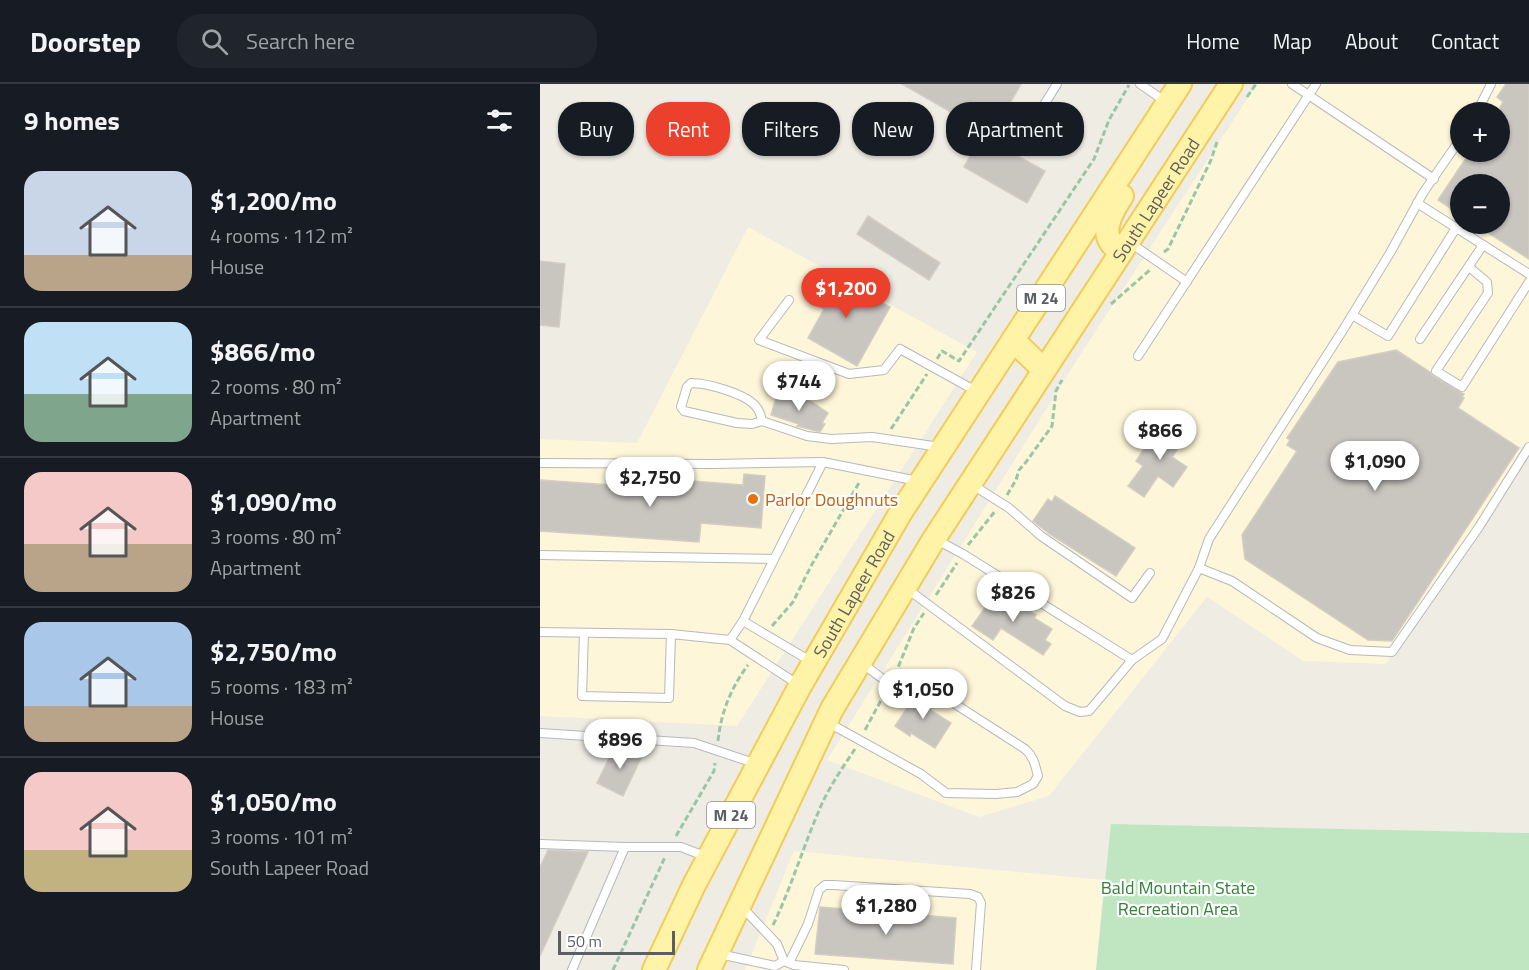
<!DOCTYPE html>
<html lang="en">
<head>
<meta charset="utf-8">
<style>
	:root { --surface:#171b24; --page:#20242c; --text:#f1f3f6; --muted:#9ea1a6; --line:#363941; --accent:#eb402c }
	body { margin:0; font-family:"Titillium Web",sans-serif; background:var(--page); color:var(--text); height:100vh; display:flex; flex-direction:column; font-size:22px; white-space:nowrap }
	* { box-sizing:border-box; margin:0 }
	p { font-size:20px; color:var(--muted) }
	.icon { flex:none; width:33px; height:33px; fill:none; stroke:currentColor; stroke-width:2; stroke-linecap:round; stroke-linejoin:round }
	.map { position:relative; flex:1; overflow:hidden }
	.side { display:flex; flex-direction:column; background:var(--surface); width:540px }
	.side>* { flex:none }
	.hud { position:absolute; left:18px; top:18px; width:570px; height:54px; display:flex; gap:12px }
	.buttons { position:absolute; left:910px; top:18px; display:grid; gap:12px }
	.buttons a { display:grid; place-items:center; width:60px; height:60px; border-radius:50%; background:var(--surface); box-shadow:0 2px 4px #0004; font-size:30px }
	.scale { position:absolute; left:18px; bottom:15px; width:117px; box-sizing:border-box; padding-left:6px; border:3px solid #5b5f64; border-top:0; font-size:16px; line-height:21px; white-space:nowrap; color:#5b5f64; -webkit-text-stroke:4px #fff; paint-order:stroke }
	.price { position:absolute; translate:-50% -51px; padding:0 14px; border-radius:21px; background:#fff; color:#222; font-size:20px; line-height:39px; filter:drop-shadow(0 2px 3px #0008) }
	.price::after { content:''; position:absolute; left:50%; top:36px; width:18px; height:14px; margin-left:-9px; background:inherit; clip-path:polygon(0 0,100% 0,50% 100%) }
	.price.selected { background:var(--accent); color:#fff }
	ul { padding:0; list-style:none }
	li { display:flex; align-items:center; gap:18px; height:150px; padding:0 24px }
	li+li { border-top:2px solid var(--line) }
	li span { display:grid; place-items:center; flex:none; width:168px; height:120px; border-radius:18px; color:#555 }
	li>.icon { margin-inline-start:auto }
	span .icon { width:72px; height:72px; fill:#fffc; stroke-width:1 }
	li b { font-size:26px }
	h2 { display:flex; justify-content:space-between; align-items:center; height:72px; padding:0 24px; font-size:26px }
	.tag { padding:0 21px; border-radius:24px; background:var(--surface); box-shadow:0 2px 4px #0004; font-size:21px; line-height:54px }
	.tag.selected { background:var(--accent); color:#fff }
	header { display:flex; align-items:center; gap:36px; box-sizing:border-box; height:84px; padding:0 30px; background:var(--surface); border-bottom:2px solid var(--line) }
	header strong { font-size:28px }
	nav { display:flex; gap:33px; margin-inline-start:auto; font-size:21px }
	.search { width:420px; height:54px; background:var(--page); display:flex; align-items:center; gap:15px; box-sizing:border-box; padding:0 21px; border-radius:24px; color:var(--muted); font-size:22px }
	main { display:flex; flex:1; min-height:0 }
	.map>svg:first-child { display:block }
	.commercial { fill:#fef6d8; fill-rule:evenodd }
	.green { fill:#bfe6c0 }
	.building { fill:#c9c6c0; stroke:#d3cec1; stroke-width:1.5 }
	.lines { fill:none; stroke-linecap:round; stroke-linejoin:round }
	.lane-casing { stroke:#b6b9bd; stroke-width:10 }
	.primary-casing { stroke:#f3cb57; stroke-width:26 }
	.path { stroke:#98c7a6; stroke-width:3; stroke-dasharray:6 3; stroke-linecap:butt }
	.lane { stroke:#fff; stroke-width:8 }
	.primary { stroke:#fff3a7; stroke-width:22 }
	.food-dot { fill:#e8710a; stroke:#fff; stroke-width:2 }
	.labels { text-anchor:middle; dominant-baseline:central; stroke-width:4.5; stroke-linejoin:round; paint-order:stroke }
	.shield { fill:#fff; stroke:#8c8f92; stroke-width:1.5 }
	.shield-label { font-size:16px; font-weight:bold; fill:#5b5f64 }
	.street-label { font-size:18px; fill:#5b5f64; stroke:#fff }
	.food-label { font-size:18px; fill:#c56008; stroke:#fff; text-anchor:start }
	.park-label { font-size:18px; fill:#338339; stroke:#fff }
</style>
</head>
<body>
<header>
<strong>Doorstep</strong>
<div class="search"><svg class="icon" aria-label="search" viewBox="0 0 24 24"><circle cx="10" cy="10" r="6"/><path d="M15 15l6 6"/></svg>Search here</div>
<nav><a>Home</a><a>Map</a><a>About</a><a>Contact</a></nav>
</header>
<main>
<section class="side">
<h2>9 homes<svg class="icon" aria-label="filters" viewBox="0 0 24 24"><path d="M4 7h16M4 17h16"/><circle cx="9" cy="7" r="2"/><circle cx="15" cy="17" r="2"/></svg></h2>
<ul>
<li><span style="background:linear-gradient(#c9d6e8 70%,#b9a48a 0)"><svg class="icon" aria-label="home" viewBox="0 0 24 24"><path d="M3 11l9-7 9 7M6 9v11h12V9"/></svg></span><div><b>$1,200/mo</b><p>4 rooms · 112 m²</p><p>House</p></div></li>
<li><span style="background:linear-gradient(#bfe0f5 60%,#7fa58c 0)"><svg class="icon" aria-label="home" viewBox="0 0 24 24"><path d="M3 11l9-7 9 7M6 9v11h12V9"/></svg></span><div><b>$866/mo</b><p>2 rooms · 80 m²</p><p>Apartment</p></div></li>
<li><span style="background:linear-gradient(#f6c9c9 60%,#b9a48a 0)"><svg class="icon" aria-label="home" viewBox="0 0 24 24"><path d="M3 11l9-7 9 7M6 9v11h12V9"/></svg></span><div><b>$1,090/mo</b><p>3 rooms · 80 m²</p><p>Apartment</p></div></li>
<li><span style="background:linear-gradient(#a9c7e8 70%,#b9a48a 0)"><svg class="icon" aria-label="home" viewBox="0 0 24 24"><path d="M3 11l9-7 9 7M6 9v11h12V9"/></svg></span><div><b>$2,750/mo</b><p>5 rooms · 183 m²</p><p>House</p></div></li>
<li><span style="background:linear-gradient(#f6c9c9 65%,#c2b280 0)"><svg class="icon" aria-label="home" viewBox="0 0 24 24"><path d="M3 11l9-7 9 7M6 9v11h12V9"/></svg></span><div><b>$1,050/mo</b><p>3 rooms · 101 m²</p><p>South Lapeer Road</p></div></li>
</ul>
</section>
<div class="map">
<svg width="989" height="886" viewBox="0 0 989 886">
	<rect width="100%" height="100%" fill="#eeece3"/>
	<g class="commercial">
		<path d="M717 0H989V366L846 580 763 577 667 513 509 712 439 733 287 676 542 268ZM921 28H960V68H921ZM921 100H960V140H921Z"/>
		<polygon points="208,143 437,268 197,642 0,632 0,355 97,359"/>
		<polygon points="254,767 564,796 556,886 205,886"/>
	</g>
	<polygon class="green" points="571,740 989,749 989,886 556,886"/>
	<g class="building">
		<polygon points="362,0 481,0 457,42 473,51 465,65 505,87 487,119 424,83 444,47"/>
		<polygon points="966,0 989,0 989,175 934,140 960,140 960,100 921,100 921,131 898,116 930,68 960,68 960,23 963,18 957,13"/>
		<polygon points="328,132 400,179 389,196 317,150"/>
		<polygon points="0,177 25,180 19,243 0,241"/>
		<polygon points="288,188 350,223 317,282 268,254 284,225 271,217"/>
		<polygon points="856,266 890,288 893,292 924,310 922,313 924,314 918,324 979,364 852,557 828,556 705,475 702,451 757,367 747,361 750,356 747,354 798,278"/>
		<polygon points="238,307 272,318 288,329 282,339 285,340 280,348 257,342 259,340 231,331"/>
		<polygon points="635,334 647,342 638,356 642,358 632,373 647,383 633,403 618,392 604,413 588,402 603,382 596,377 609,357 616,362"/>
		<polygon points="204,390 225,392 221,444 161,439 159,458 0,447 0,396 101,403 102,393 203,401"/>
		<polygon points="515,412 595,464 576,492 511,451 493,437 508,415 512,418"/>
		<polygon points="456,508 465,514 467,512 496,531 494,534 512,545 505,556 511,560 503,571 461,544 453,556 432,542"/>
		<polygon points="382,606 397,616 390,626 411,639 395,664 371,649 370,652 355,642 373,615 375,616"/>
		<polygon points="76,660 102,672 83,712 57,699"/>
		<polygon points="8,766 48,768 0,872 0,783"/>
		<polygon points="280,823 416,834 413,880 275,870"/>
	</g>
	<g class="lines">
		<g class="lane-casing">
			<g id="lane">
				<polyline points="600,0 626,18"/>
				<polyline points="752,0 894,95"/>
				<polyline points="937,28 951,0"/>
				<polyline points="494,37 517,0"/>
				<polyline points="921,54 883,109 850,169 803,246 669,455 659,484 692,497 777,554 810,566 852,568 939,443 989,363"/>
				<polyline points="877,119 989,190"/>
				<polyline points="589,158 647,198"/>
				<polyline points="929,183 947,198 948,209 896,287 922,303 989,198"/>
				<polyline points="249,216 219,256 309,290 344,286 360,265 436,307"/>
				<polyline points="812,231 848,252 916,144"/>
				<polyline points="880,255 943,161"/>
				<polyline points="598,272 776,0"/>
				<path d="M222 337C221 333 220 327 217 324 208 310 167 299 151 299L147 303 141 323 144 327 197 339 212 340 222 337 267 352 291 355 332 353 400 363"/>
				<polyline points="0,379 174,380 283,378 378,397"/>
				<polyline points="431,400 469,424 501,452 592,514 610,489"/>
				<polyline points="397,456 423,470 592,576"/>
				<polyline points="0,471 233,475"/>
				<polyline points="366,504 525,622 540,628 549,627 592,576 622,555 659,484"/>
				<polyline points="203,537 272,578"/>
				<polyline points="0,548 131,550 190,556 203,537 283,378"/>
				<polyline points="44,549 42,612 129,614 131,550"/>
				<polyline points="190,556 259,601"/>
				<path d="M287 638 381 690 406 709 456 710 477 708 493 700 498 692C495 681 494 673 485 665L384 600C376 599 372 602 365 603 352 605 333 587 323 580"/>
				<polyline points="0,649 154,659 217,680"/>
				<polyline points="0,760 85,763"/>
				<polyline points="201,822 237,860 244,877 254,881 304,886"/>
				<polyline points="179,870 235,882 244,877"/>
				<polyline points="249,879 268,840 279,806 285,801 293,801 430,810 438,813 441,819 436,886"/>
				<polyline points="32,886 85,763 141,763 167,773"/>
			</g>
		</g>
		<g class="primary-casing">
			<g id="primary">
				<path d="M580 168C577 165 572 161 570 157 562 143 574 124 582 112"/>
				<polyline points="473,256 504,286"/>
				<path id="s1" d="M114 886 154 801 260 602 361 428 640 0"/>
				<path id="s2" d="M169 886 292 625 394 455 691 0"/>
			</g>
		</g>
		<g class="path">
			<polyline points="707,13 716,0"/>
			<polyline points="624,168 628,165 671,76 677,58"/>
			<polyline points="571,220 611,185"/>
			<polyline points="397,275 402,267 419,277 554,75 569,36 589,1"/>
			<polyline points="351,345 387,290"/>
			<polyline points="467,411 476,396 479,386 486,378 512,342 516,307 522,296"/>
			<polyline points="428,461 456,426"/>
			<polyline points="396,511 417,479"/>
			<polyline points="232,542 253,518 271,482 320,397"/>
			<polyline points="355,591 374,544 384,529"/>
			<polyline points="325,646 346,607"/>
			<path d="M178 657C181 628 191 604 208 581"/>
			<polyline points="136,752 174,687 175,679"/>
			<path d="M233 841C251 804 262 766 278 729 287 706 301 686 315 665"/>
			<polyline points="73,886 125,773"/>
		</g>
		<use href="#lane" class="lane"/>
		<use href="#primary" class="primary"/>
	</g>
	<circle class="food-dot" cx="213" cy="415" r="6"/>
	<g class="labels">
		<g class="shield">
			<rect x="477" y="201" width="48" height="26" rx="4.5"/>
			<rect x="167" y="718" width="48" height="26" rx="4.5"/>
		</g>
		<g class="shield-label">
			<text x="501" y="214">M 24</text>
			<text x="191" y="731">M 24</text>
		</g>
		<g class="street-label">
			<text stroke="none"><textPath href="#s2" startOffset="892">South Lapeer Road</textPath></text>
			<text stroke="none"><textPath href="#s1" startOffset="426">South Lapeer Road</textPath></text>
		</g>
		<g class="food-label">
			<text x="225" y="415">Parlor Doughnuts</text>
		</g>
		<g class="park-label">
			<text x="638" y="803">Bald Mountain State<tspan x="638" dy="21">Recreation Area</tspan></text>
		</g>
	</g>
</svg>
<div class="buttons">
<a>+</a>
<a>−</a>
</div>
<div class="scale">50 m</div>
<b class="price selected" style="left:306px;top:235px">$1,200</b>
<b class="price" style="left:259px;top:328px">$744</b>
<b class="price" style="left:620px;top:377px">$866</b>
<b class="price" style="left:835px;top:408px">$1,090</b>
<b class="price" style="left:110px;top:424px">$2,750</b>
<b class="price" style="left:473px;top:539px">$826</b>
<b class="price" style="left:383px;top:636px">$1,050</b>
<b class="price" style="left:80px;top:686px">$896</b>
<b class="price" style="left:346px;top:852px">$1,280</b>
<div class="hud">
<a class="tag">Buy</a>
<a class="tag selected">Rent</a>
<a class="tag">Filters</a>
<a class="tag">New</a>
<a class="tag">Apartment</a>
</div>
</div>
</main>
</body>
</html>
